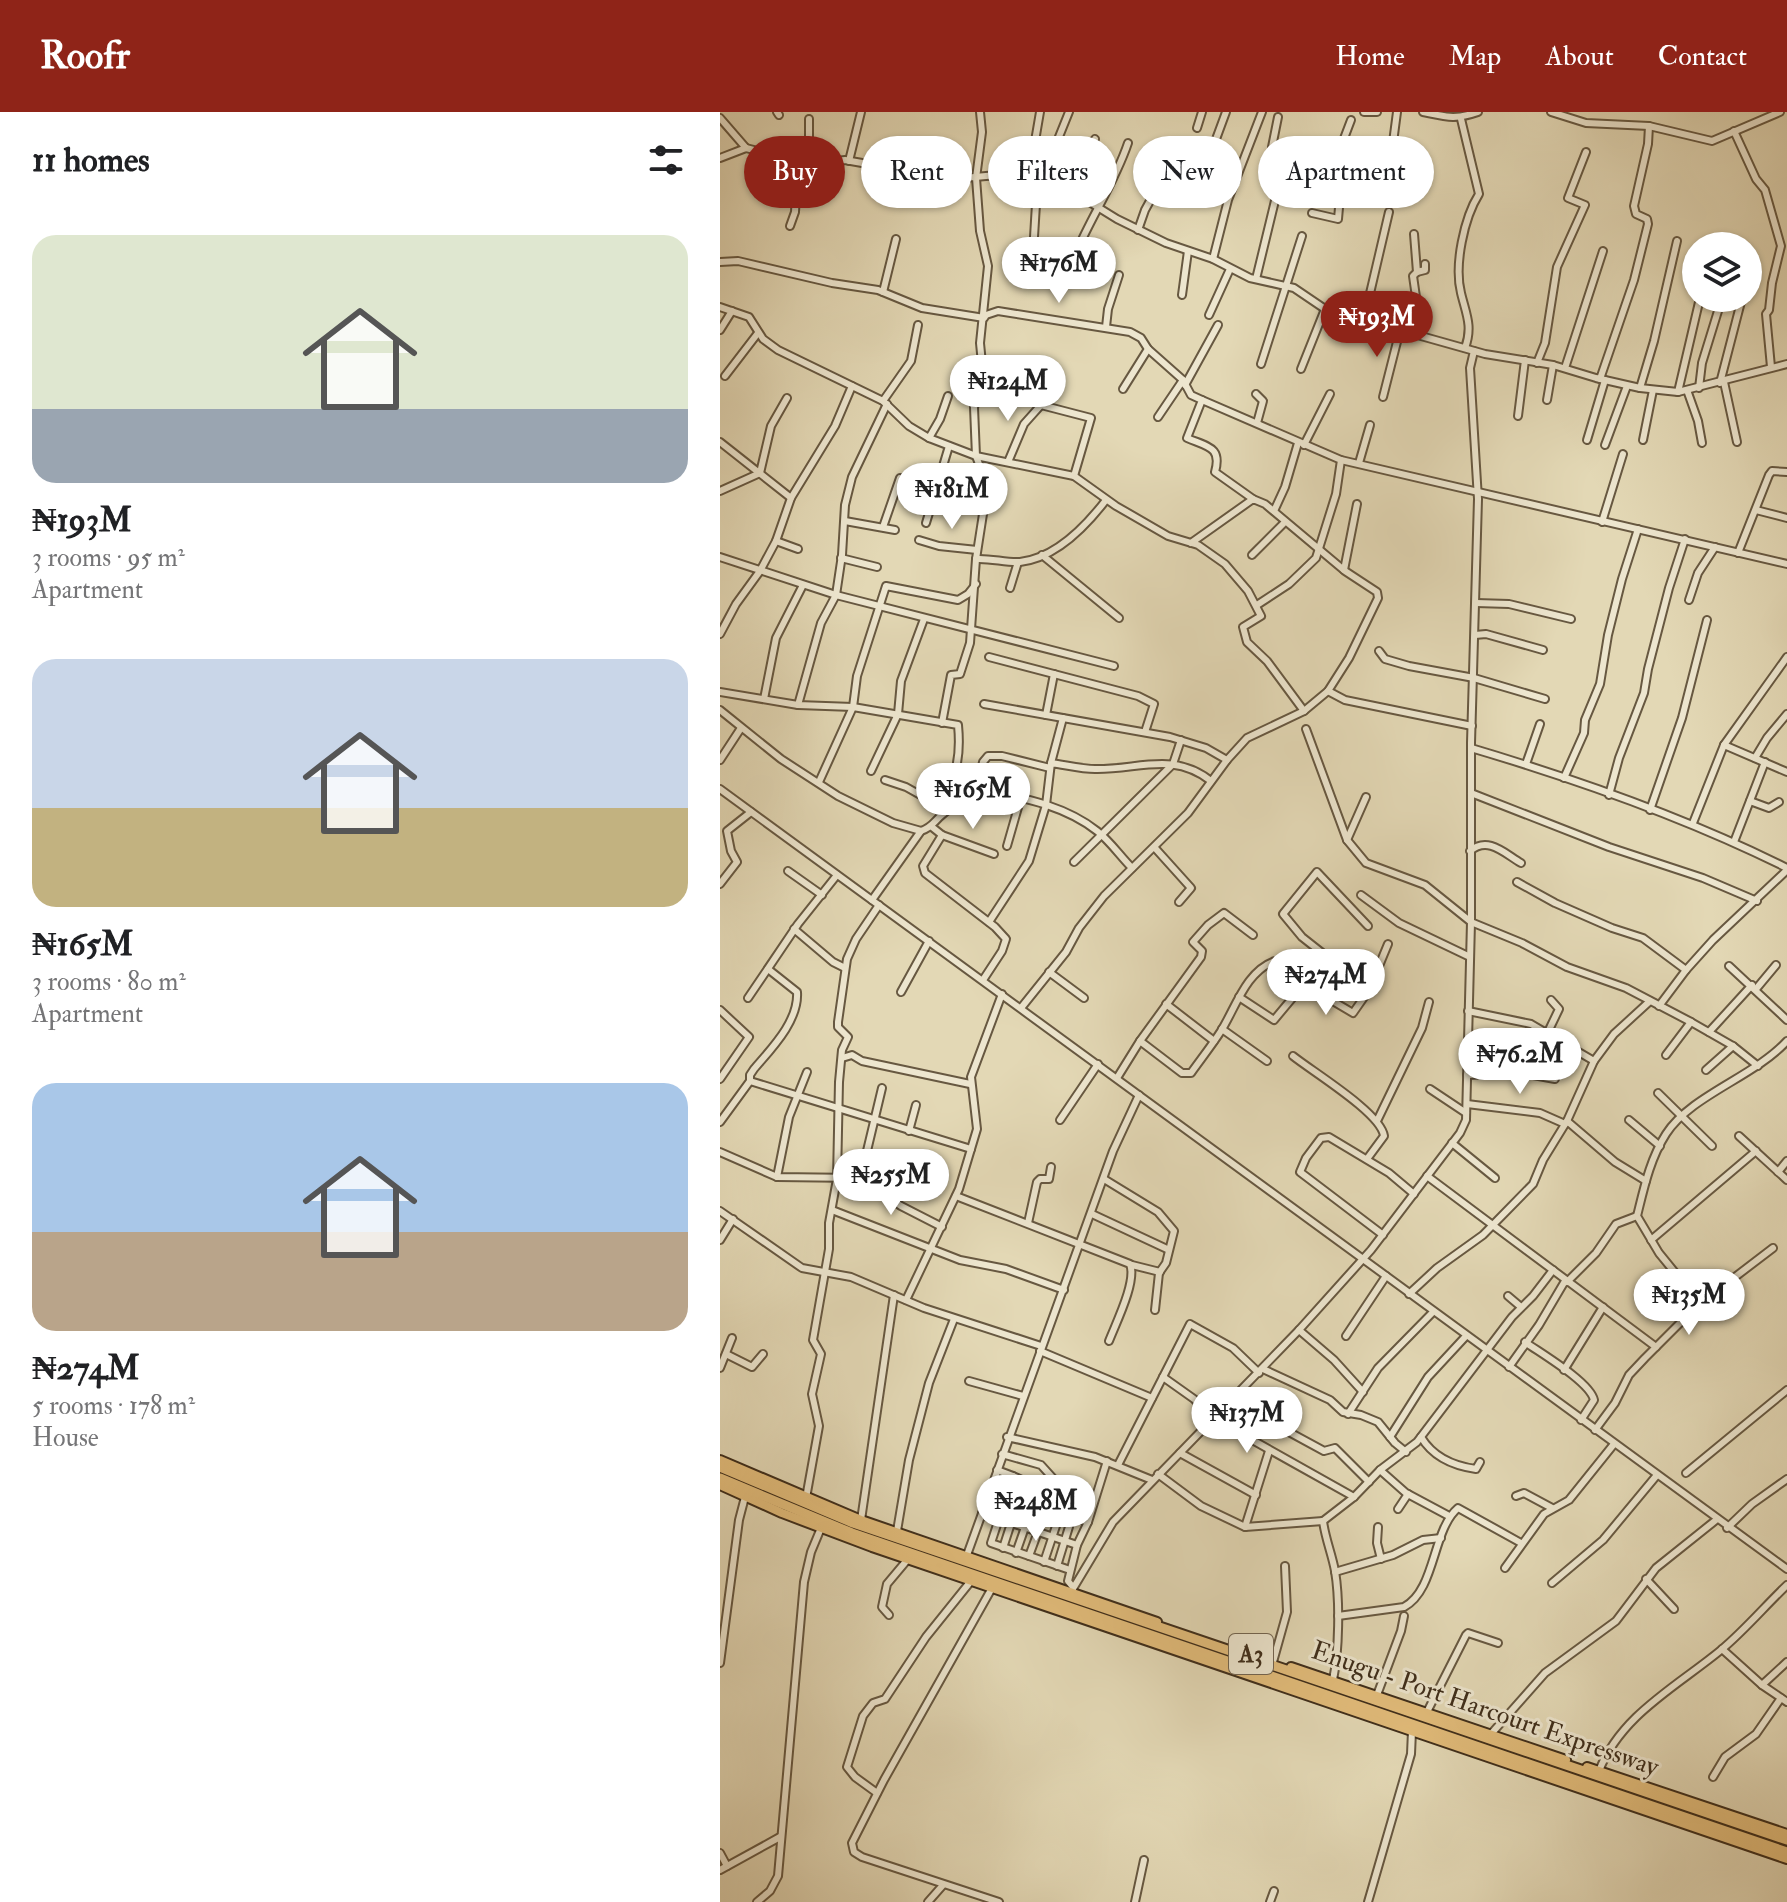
<!DOCTYPE html>
<html lang="en">
<head>
<meta charset="utf-8">
<style>
	:root { --surface:#fff; --page:#f6f6f6; --text:#202124; --muted:#757577; --accent:#8f2418 }
	body { margin:0; font-family:"IM FELL Double Pica",serif; background:var(--page); color:var(--text); height:100vh; display:flex; flex-direction:column; font-size:30px; white-space:nowrap }
	* { box-sizing:border-box; margin:0 }
	p { font-size:26px; color:var(--muted) }
	.icon { flex:none; width:44px; height:44px; fill:none; stroke:currentColor; stroke-width:2; stroke-linecap:round; stroke-linejoin:round }
	.map { position:relative; flex:1; overflow:hidden }
	.sheet { display:flex; flex-direction:column; background:var(--surface); width:720px }
	.sheet>* { flex:none }
	.guide { position:absolute; left:24px; top:24px; width:760px; height:72px; display:flex; gap:16px }
	.tools { position:absolute; left:962px; top:120px; display:grid; gap:16px }
	.tools a { display:grid; place-items:center; width:80px; height:80px; border-radius:50%; background:var(--surface); box-shadow:0 2px 6px #0004; font-size:40px }
	.price { position:absolute; translate:-50% -68px; padding:0 18px; border-radius:28px; background:#fff; color:#222; font-size:26px; line-height:52px; filter:drop-shadow(0 2px 4px #0008) }
	.price::after { content:''; position:absolute; left:50%; top:48px; width:24px; height:18px; margin-left:-12px; background:inherit; clip-path:polygon(0 0,100% 0,50% 100%) }
	.price.current { background:var(--accent); color:#fff }
	ul { padding:0; list-style:none }
	li { display:grid; align-content:center; gap:16px; height:424px; padding:0 32px }
	li span { display:grid; place-items:center; height:248px; border-radius:24px; color:#555 }
	li>.icon { margin-inline-start:auto }
	span .icon { width:144px; height:144px; fill:#fffc; stroke-width:1 }
	li b { font-size:34px }
	h2 { display:flex; justify-content:space-between; align-items:center; height:96px; padding:0 32px; font-size:34px }
	.pill { padding:0 28px; border-radius:36px; background:var(--surface); box-shadow:0 2px 6px #0004; font-size:28px; line-height:72px }
	.pill.current { background:var(--accent); color:#fff }
	header { display:flex; align-items:center; gap:48px; box-sizing:border-box; height:112px; padding:0 40px; background:var(--accent); color:#fff }
	header strong { font-size:38px }
	nav { display:flex; gap:44px; margin-inline-start:auto; font-size:28px }
	main { display:flex; flex:1; min-height:0 }
	.map>svg:first-child { display:block }
	.lines { fill:none; stroke-linecap:round; stroke-linejoin:round }
	.minor-casing { stroke:#675841; stroke-width:10 }
	.major-casing { stroke:#3e2d1a; stroke-width:12 }
	.highway-casing { stroke:#3e2d1a; stroke-width:13 }
	.minor { stroke:#ede6cf; stroke-width:6 }
	.major { stroke:#e2bc7a; stroke-width:8 }
	.highway { stroke:#e2bc7a; stroke-width:9 }
	.labels { text-anchor:middle; dominant-baseline:central; stroke-width:6; stroke-linejoin:round; paint-order:stroke }
	.shield { fill:#ede6cf; stroke:#726450; stroke-width:2 }
	.shield-label { font-size:24px; font-weight:bold; fill:#3e2d1a }
	.street-label { font-size:26px; fill:#3e2d1a; stroke:#ede6cf }
</style>
</head>
<body>
<header>
<strong>Roofr</strong>
<nav><a>Home</a><a>Map</a><a>About</a><a>Contact</a></nav>
</header>
<main>
<section class="sheet">
<h2>11 homes<svg class="icon" aria-label="filters" viewBox="0 0 24 24"><path d="M4 7h16M4 17h16"/><circle cx="9" cy="7" r="2"/><circle cx="15" cy="17" r="2"/></svg></h2>
<ul>
<li><span style="background:linear-gradient(#dfe7d0 70%,#9aa5b1 0)"><svg class="icon" aria-label="home" viewBox="0 0 24 24"><path d="M3 11l9-7 9 7M6 9v11h12V9"/></svg></span><div><b>₦193M</b><p>3 rooms · 95 m²</p><p>Apartment</p></div></li>
<li><span style="background:linear-gradient(#c9d6e8 60%,#c2b280 0)"><svg class="icon" aria-label="home" viewBox="0 0 24 24"><path d="M3 11l9-7 9 7M6 9v11h12V9"/></svg></span><div><b>₦165M</b><p>3 rooms · 80 m²</p><p>Apartment</p></div></li>
<li><span style="background:linear-gradient(#a9c7e8 60%,#b9a48a 0)"><svg class="icon" aria-label="home" viewBox="0 0 24 24"><path d="M3 11l9-7 9 7M6 9v11h12V9"/></svg></span><div><b>₦274M</b><p>5 rooms · 178 m²</p><p>House</p></div></li>
</ul>
</section>
<div class="map">
<svg width="1067" height="1790" viewBox="0 0 1067 1790">
	<rect width="100%" height="100%" fill="#e3d8b5"/>
	<filter id="stains"><feTurbulence type="fractalNoise" baseFrequency=".0025" numOctaves="4"/><feColorMatrix values="0 0 0 0 .2 0 0 0 0 .09 0 0 0 0 .02 0 0 0 .5 -.17"/></filter>
	<radialGradient id="worn" r=".72"><stop offset=".6" stop-color="#630" stop-opacity="0"/><stop offset="1" stop-color="#630" stop-opacity=".3"/></radialGradient>
	<g class="lines">
		<g class="minor-casing">
			<g id="minor">
				<polyline points="57,0 59,3"/>
				<polyline points="644,0 657,0"/>
				<path d="M703 0C727 5 735 8 758 0"/>
				<polyline points="831,0 866,11 929,14 992,29 1060,0"/>
				<polyline points="0,6 26,36"/>
				<path d="M741 7 759 82C744 106 734 153 741 181 746 202 753 214 745 236"/>
				<polyline points="477,16 482,0"/>
				<polyline points="1014,19 1036,67 1045,78 1061,134 1052,171 1049,198 1046,202 1051,255"/>
				<polyline points="552,35 558,5"/>
				<polyline points="609,36 620,37 631,8"/>
				<polyline points="492,38 506,0"/>
				<polyline points="0,46 26,36 89,52 125,48 233,67 277,63 322,67 350,78 397,107 446,131 493,147 530,166 574,176 605,197 765,242 833,253 876,266 920,276 958,280 1067,252"/>
				<polyline points="129,49 141,0"/>
				<polyline points="89,52 89,7"/>
				<polyline points="309,64 320,0"/>
				<polyline points="322,67 349,0"/>
				<polyline points="560,68 620,84 618,107 592,101"/>
				<polyline points="350,78 353,59 375,27"/>
				<polyline points="665,91 677,0"/>
				<polyline points="70,114 75,100 78,49"/>
				<polyline points="418,118 425,98 436,78"/>
				<polyline points="314,125 316,92 325,68"/>
				<path d="M356 141C372 103 395 70 408 31"/>
				<polyline points="493,147 508,88 542,0"/>
				<path d="M0 150 18 149 112 171 158 178 202 196 264 206 266 203 278 199 410 220 421 226 428 237 463 268 471 283 482 288 467 326C488 335 502 335 495 360L533 387"/>
				<polyline points="697,160 705,158 705,152"/>
				<polyline points="536,167 560,68 568,49"/>
				<polyline points="163,180 176,127"/>
				<polyline points="462,183 468,139"/>
				<polyline points="0,195 29,205 43,227 58,238 163,289 189,314 209,326 256,344 354,364 396,394 448,424 478,433 505,452 528,479 541,504 523,515 527,530 547,549 584,599"/>
				<polyline points="489,203 510,157"/>
				<polyline points="644,207 669,100"/>
				<polyline points="386,215 388,197 399,163"/>
				<polyline points="0,218 12,199"/>
				<polyline points="688,220 696,185 693,164 697,160 694,122"/>
				<polyline points="817,251 825,231 837,155 865,93 848,86 866,40"/>
				<polyline points="541,252 582,124"/>
				<polyline points="845,256 883,139"/>
				<polyline points="581,257 605,197"/>
				<polyline points="5,264 38,221"/>
				<polyline points="880,267 914,168 928,112 927,107 916,102 914,94 928,32 929,14"/>
				<polyline points="1004,270 1017,330"/>
				<polyline points="1000,271 1022,186"/>
				<polyline points="264,272 292,276 321,293 371,306 354,364"/>
				<polyline points="465,273 498,213"/>
				<polyline points="920,276 934,229 957,129"/>
				<polyline points="979,276 982,251 1002,186"/>
				<polyline points="403,277 428,237"/>
				<polyline points="967,278 978,309 982,331"/>
				<polyline points="958,280 980,186"/>
				<polyline points="536,282 543,289 537,311"/>
				<polyline points="663,285 680,218"/>
				<polyline points="482,288 621,348 616,382 596,446 569,472 537,493"/>
				<polyline points="827,288 833,253"/>
				<polyline points="163,289 191,249 198,213"/>
				<polyline points="798,304 805,248"/>
				<polyline points="438,305 463,268"/>
				<polyline points="209,326 220,307 228,284"/>
				<polyline points="867,328 885,268"/>
				<polyline points="923,328 933,278"/>
				<polyline points="0,330 71,386"/>
				<polyline points="584,333 610,282"/>
				<polyline points="885,333 907,274"/>
				<polyline points="621,348 1067,452"/>
				<polyline points="288,350 304,312 321,293"/>
				<polyline points="639,351 650,313"/>
				<polyline points="0,379 40,361 51,314 67,286"/>
				<polyline points="1036,398 1067,406"/>
				<polyline points="554,399 565,375 578,331"/>
				<polyline points="125,409 175,418"/>
				<polyline points="882,410 903,342"/>
				<polyline points="206,411 229,334"/>
				<polyline points="163,415 180,366"/>
				<polyline points="199,428 219,434 257,438"/>
				<polyline points="56,429 78,437"/>
				<polyline points="1018,441 1049,363 1052,359 1067,360"/>
				<polyline points="322,443 399,506"/>
				<polyline points="532,443 565,410"/>
				<polyline points="0,445 116,483 394,554"/>
				<polyline points="121,446 157,455"/>
				<path d="M256 447C271 446 286 451 300 450 336 446 366 414 386 388"/>
				<polyline points="624,458 637,392"/>
				<polyline points="290,476 298,450"/>
				<polyline points="969,488 978,461 995,435"/>
				<polyline points="756,491 789,492 851,507"/>
				<polyline points="0,522 16,492 40,459 56,429 71,386 115,314 132,274"/>
				<polyline points="755,523 766,522 823,538"/>
				<polyline points="659,539 665,547 689,554 754,566 825,587"/>
				<polyline points="269,545 418,584 434,592 425,620"/>
				<polyline points="608,579 625,588 752,614"/>
				<path d="M0 580 78 593 133 595 238 613C241 644 237 667 218 692"/>
				<polyline points="44,587 56,526 83,473"/>
				<polyline points="264,592 450,625 486,636 507,648"/>
				<polyline points="78,593 101,511 116,483 122,443 125,393 132,365 167,292"/>
				<polyline points="0,598 61,647 118,684 173,711 201,719"/>
				<polyline points="326,603 334,562"/>
				<polyline points="222,611 231,563 240,562 250,531 256,447 263,402 263,363 256,344 254,295 264,272 260,231 268,154 260,119 256,66 262,20 260,0"/>
				<polyline points="586,617 627,728 646,751 705,773 751,810 802,831 847,855 906,876 971,910 1013,934 1038,954"/>
				<polyline points="1004,633 1067,660"/>
				<path d="M751 636C859 668 967 706 1067 756"/>
				<polyline points="1035,646 1047,626 1067,602"/>
				<polyline points="0,648 21,616"/>
				<polyline points="331,651 343,606"/>
				<polyline points="806,652 820,612"/>
				<polyline points="151,659 178,602 181,569 204,507"/>
				<polyline points="844,666 864,621 865,608 880,572 888,523 902,467 918,417"/>
				<polyline points="165,668 186,675 220,694"/>
				<polyline points="99,670 133,595 137,564 166,474 238,488 248,482 256,472"/>
				<polyline points="257,676 263,650 268,644 282,644 330,656"/>
				<polyline points="0,677 1067,1457"/>
				<polyline points="751,681 889,735 983,766 1037,789"/>
				<polyline points="889,683 899,646 924,581 928,557 949,476 965,427"/>
				<polyline points="1030,689 1049,696 1059,690"/>
				<polyline points="930,698 962,606 987,508"/>
				<polyline points="973,711 1004,633 1067,545"/>
				<polyline points="212,715 222,723 203,754 205,761 275,815 286,827 282,839 263,868"/>
				<polyline points="222,723 274,742"/>
				<polyline points="627,728 646,685"/>
				<polyline points="1014,730 1045,650"/>
				<polyline points="287,734 301,685"/>
				<polyline points="435,736 471,776 459,790"/>
				<path d="M750 739C768 724 784 741 801 751"/>
				<polyline points="354,750 453,652 461,628"/>
				<polyline points="68,759 102,783"/>
				<polyline points="797,770 835,791 892,816 923,826 966,858"/>
				<polyline points="0,772 17,750 11,739 7,719 31,700"/>
				<polyline points="641,783 679,811 750,845"/>
				<path d="M152 788 201 719C213 715 214 709 223 702 234 692 247 687 257 676 298 685 343 692 377 719 390 729 400 744 412 756"/>
				<path d="M269 810 309 749 326 693 331 651C346 653 361 657 375 657 418 658 453 639 491 669"/>
				<polyline points="648,814 597,760 563,802 582,825 649,878"/>
				<polyline points="74,817 113,850 125,856"/>
				<polyline points="1009,854 1067,908"/>
				<polyline points="329,860 364,886"/>
				<polyline points="1036,877 1056,853"/>
				<polyline points="181,880 209,829"/>
				<polyline points="519,885 554,908 584,872 633,901 649,878 668,832"/>
				<polyline points="28,886 78,812 117,763"/>
				<polyline points="446,892 494,929"/>
				<polyline points="939,894 966,858 993,828 1067,758"/>
				<polyline points="301,896 346,840 359,816 384,784 468,701 507,648 527,626 584,599 608,579 629,546 658,486 657,480 625,459 545,392 533,387 471,431"/>
				<polyline points="0,898 29,925 0,967"/>
				<polyline points="748,899 811,912 874,949"/>
				<polyline points="502,917 547,949"/>
				<polyline points="828,920 839,897 831,888"/>
				<polyline points="989,920 1032,873"/>
				<path d="M420 929 462 961H471C481 947 492 933 501 919 516 895 526 859 555 849L581 867"/>
				<polyline points="748,938 804,935 821,938"/>
				<polyline points="946,943 971,910"/>
				<path d="M573 944C593 960 661 1001 664 1024L647 1047"/>
				<polyline points="122,946 132,943 142,949 250,972"/>
				<polyline points="986,958 1013,934"/>
				<polyline points="747,963 801,961 835,967"/>
				<polyline points="397,966 420,929 481,845 482,839 473,830 488,813 504,801 533,823"/>
				<polyline points="30,969 251,1037"/>
				<polyline points="710,977 746,1001"/>
				<polyline points="938,981 992,1034"/>
				<polyline points="747,992 820,1001 845,1012"/>
				<polyline points="340,1008 378,952"/>
				<polyline points="909,1008 940,1034"/>
				<polyline points="657,1009 702,916 709,890"/>
				<polyline points="847,1009 895,1050 926,1069"/>
				<path d="M0 1010 30 969V963L34 957C51 937 79 909 77 880L48 857"/>
				<polyline points="189,1019 196,993"/>
				<polyline points="1019,1024 1067,1068"/>
				<polyline points="732,1031 775,1066"/>
				<polyline points="0,1040 57,1065 138,1066 141,1064 162,976"/>
				<polyline points="1058,1060 1067,1049"/>
				<polyline points="707,1064 936,1235"/>
				<polyline points="57,1065 69,1005 87,960"/>
				<polyline points="138,1066 181,1094 222,1115"/>
				<polyline points="384,1067 438,1100 454,1119 446,1151 439,1161 435,1198"/>
				<path d="M236 1084 410 1152C417 1169 396 1211 389 1229"/>
				<polyline points="112,1098 240,1148 286,1157 344,1178"/>
				<polyline points="0,1099 82,1156 131,1165 204,1196 321,1234"/>
				<polyline points="372,1102 447,1137"/>
				<polyline points="308,1111 317,1070 320,1067 329,1067 331,1055"/>
				<polyline points="663,1123 580,1060 586,1046 601,1026 609,1025 669,1061 694,1082"/>
				<polyline points="0,1128 13,1107"/>
				<polyline points="931,1128 1036,1039"/>
				<polyline points="412,1153 440,1160"/>
				<polyline points="847,1170 876,1141 896,1112 917,1104"/>
				<polyline points="689,1182 717,1156 763,1123 813,1072 823,1048 847,1009 874,949 894,922 930,889"/>
				<polyline points="788,1184 801,1195"/>
				<polyline points="186,1188 239,1077 257,1017 251,965 282,882"/>
				<path d="M977 1194 970 1179 939 1141 917 1104C924 1076 930 1047 946 1022 971 983 1034 965 1067 929"/>
				<polyline points="579,1218 614,1248 643,1280"/>
				<polyline points="626,1224 666,1164"/>
				<path d="M805 1230C822 1242 870 1270 874 1288L861 1308"/>
				<polyline points="320,1239 432,1286"/>
				<polyline points="6,1242 32,1255 43,1242"/>
				<polyline points="789,1255 819,1213 845,1169"/>
				<polyline points="0,1256 12,1226"/>
				<polyline points="543,1257 610,1288 623,1300 641,1303 658,1310 675,1331 686,1340"/>
				<polyline points="844,1258 883,1195"/>
				<polyline points="443,1265 474,1287 493,1306 634,1385"/>
				<polyline points="249,1269 303,1284"/>
				<polyline points="510,1288 604,1339 615,1336 649,1370"/>
				<polyline points="628,1302 658,1256 713,1200"/>
				<polyline points="875,1318 895,1291 909,1263 925,1246 977,1194 1053,1136"/>
				<polyline points="287,1325 375,1345 432,1368"/>
				<polyline points="670,1325 708,1265 746,1224"/>
				<path d="M701 1325C713 1345 734 1354 756 1357L760 1350"/>
				<polyline points="460,1341 536,1383"/>
				<polyline points="282,1342 321,1353 340,1374 339,1377 372,1393"/>
				<polyline points="398,1353 470,1212 513,1236 539,1261"/>
				<polyline points="277,1358 293,1364 271,1431 350,1458"/>
				<polyline points="660,1358 686,1381 729,1404"/>
				<polyline points="966,1361 1067,1278"/>
				<polyline points="438,1362 481,1394 525,1415 603,1409"/>
				<path d="M293 1364C306 1370 325 1377 329 1392"/>
				<polyline points="796,1384 804,1381 832,1396"/>
				<polyline points="86,1386 99,1314 92,1282 101,1242 93,1228 109,1137 109,1111 117,1067 119,970 122,938 128,925 118,915 118,910 127,847 136,827 159,793"/>
				<polyline points="327,1396 368,1410"/>
				<polyline points="678,1397 688,1382"/>
				<polyline points="262,1401 357,1433"/>
				<polyline points="141,1408 174,1183"/>
				<polyline points="603,1409 634,1385 660,1358 697,1330 792,1205 813,1184 833,1158"/>
				<path d="M603 1409C605 1426 612 1442 615 1459 620 1489 619 1539 613 1568"/>
				<polyline points="525,1415 549,1339"/>
				<polyline points="658,1415 657,1431 661,1447"/>
				<polyline points="1007,1416 1032,1392 1067,1367"/>
				<polyline points="177,1419 189,1348 209,1271 234,1207"/>
				<polyline points="283,1436 304,1371"/>
				<polyline points="296,1441 318,1378"/>
				<polyline points="247,1443 393,1039 419,983"/>
				<polyline points="309,1444 325,1401 339,1377"/>
				<polyline points="324,1450 340,1402"/>
				<polyline points="337,1454 352,1405"/>
				<polyline points="785,1456 824,1402 849,1388 894,1332"/>
				<polyline points="615,1460 673,1443 703,1428 721,1426"/>
				<polyline points="926,1467 954,1497"/>
				<polyline points="832,1471 883,1428 937,1363"/>
				<polyline points="352,1474 348,1469 357,1433 368,1410 387,1349"/>
				<polyline points="272,1476 164,1668 132,1731 134,1740 142,1745 279,1790"/>
				<polyline points="351,1480 393,1410 579,1218 651,1138 740,1021 746,1008 751,810 751,631 758,387 750,256 754,239"/>
				<polyline points="169,1503 162,1495 167,1472 188,1447"/>
				<path d="M618 1504 684 1495C716 1478 712 1418 738 1396L801 1431"/>
				<polyline points="1002,1537 1042,1573 1067,1590"/>
				<polyline points="553,1550 567,1500 565,1454"/>
				<polyline points="0,1551 19,1408 25,1385"/>
				<polyline points="1042,1573 1067,1550"/>
				<polyline points="657,1583 681,1519 684,1504"/>
				<polyline points="707,1600 746,1523 748,1521 778,1531"/>
				<polyline points="771,1622 825,1561 896,1509 936,1456 996,1408"/>
				<path d="M879 1659C901 1603 956 1575 1001 1538 1024 1519 1045 1494 1067 1473"/>
				<polyline points="993,1665 1005,1645 1036,1622 1061,1586"/>
				<polyline points="157,1681 135,1665 127,1655 143,1604 153,1591 165,1587 206,1525 251,1469"/>
				<polyline points="0,1741 7,1754"/>
				<polyline points="0,1758 60,1725"/>
				<polyline points="37,1790 50,1779 58,1764 84,1470 91,1440 101,1416"/>
				<polyline points="208,1790 223,1773"/>
				<polyline points="415,1790 424,1748"/>
				<polyline points="550,1790 554,1779"/>
				<polyline points="648,1790 691,1642 692,1619"/>
			</g>
		</g>
		<g class="major-casing">
			<g id="major">
				<polyline points="0,1348 141,1408 437,1510"/>
				<polyline points="0,1373 62,1401 152,1435 1067,1747"/>
				<polyline points="571,1555 846,1648"/>
				<polyline points="867,1655 1067,1722"/>
			</g>
		</g>
		<g class="highway-casing">
			<g id="highway">
				<polyline points="0,1355 133,1411 1067,1728"/>
				<polyline points="0,1366 132,1421 1067,1740"/>
			</g>
		</g>
		<use href="#minor" class="minor"/>
		<use href="#major" class="major"/>
		<use href="#highway" class="highway"/>
	</g>
	<g class="labels">
		<rect class="shield" x="509" y="1522" width="44" height="40" rx="6"/>
		<g class="shield-label">
			<text x="531" y="1542">A3</text>
		</g>
		<g class="street-label">
			<text transform="translate(765 1597) rotate(19)">Enugu - Port Harcourt Expressway</text>
		</g>
	</g>
	<rect width="100%" height="100%" filter="url(#stains)"/>
	<rect width="100%" height="100%" fill="url(#worn)"/>
</svg>
<div class="tools">
<a><svg class="icon" aria-label="layers" viewBox="0 0 24 24"><path d="M12 4l9 5-9 5-9-5zM3 14l9 5 9-5"/></svg></a>
</div>
<b class="price" style="left:339px;top:193px">₦176M</b>
<b class="price current" style="left:657px;top:247px">₦193M</b>
<b class="price" style="left:288px;top:311px">₦124M</b>
<b class="price" style="left:232px;top:419px">₦181M</b>
<b class="price" style="left:253px;top:719px">₦165M</b>
<b class="price" style="left:606px;top:905px">₦274M</b>
<b class="price" style="left:800px;top:984px">₦76.2M</b>
<b class="price" style="left:171px;top:1105px">₦255M</b>
<b class="price" style="left:969px;top:1225px">₦135M</b>
<b class="price" style="left:527px;top:1343px">₦137M</b>
<b class="price" style="left:316px;top:1431px">₦248M</b>
<div class="guide">
<a class="pill current">Buy</a>
<a class="pill">Rent</a>
<a class="pill">Filters</a>
<a class="pill">New</a>
<a class="pill">Apartment</a>
</div>
</div>
</main>
</body>
</html>
